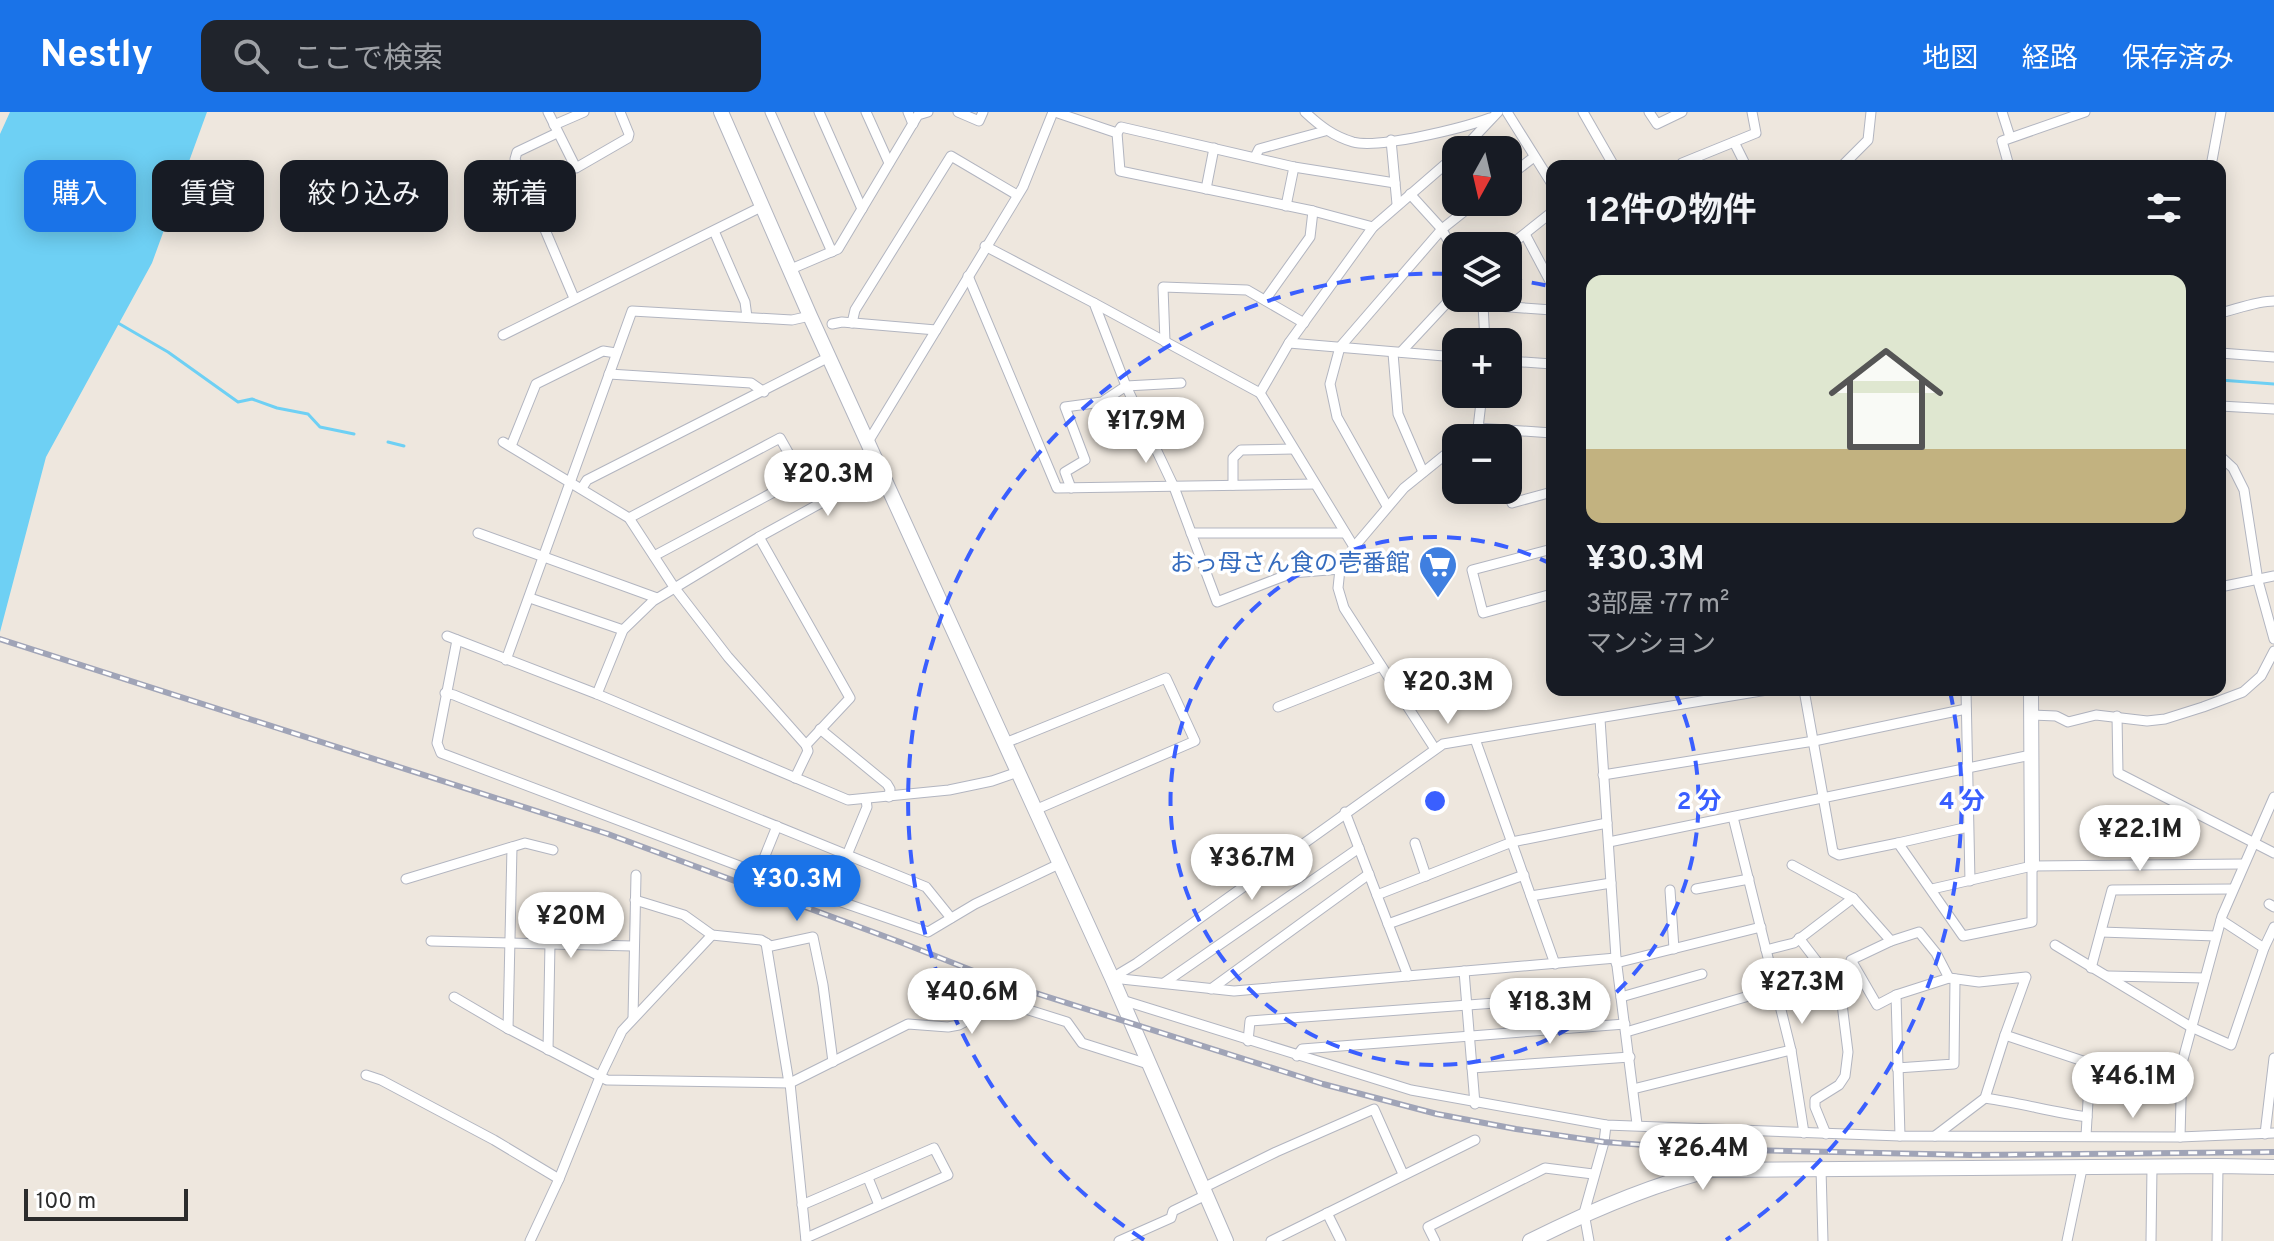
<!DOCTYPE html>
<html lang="ja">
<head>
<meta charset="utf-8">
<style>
	:root { --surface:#171b24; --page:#20242c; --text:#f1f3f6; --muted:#9ea1a6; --accent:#1a73e8 }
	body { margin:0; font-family:Overpass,"Noto Sans JP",sans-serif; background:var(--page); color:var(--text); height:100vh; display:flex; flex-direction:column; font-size:30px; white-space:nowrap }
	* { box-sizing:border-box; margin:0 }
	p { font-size:26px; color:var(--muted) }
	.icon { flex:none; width:44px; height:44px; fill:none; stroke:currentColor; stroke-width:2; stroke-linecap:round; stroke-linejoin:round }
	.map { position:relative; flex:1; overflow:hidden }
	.panel { position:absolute; left:1546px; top:48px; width:680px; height:536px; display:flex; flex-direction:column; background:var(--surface); border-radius:16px; box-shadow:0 4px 20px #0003 }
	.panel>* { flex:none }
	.guide { position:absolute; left:24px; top:48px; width:760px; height:72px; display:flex; gap:16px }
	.needle { width:52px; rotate:188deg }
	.controls { position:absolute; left:1442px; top:24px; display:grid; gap:16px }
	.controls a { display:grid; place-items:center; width:80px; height:80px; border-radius:16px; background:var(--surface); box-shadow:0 4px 20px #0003; font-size:40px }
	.scale { position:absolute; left:24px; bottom:20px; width:164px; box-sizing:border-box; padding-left:8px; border:4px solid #2c2c2c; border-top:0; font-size:22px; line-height:28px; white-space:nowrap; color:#2c2c2c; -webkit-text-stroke:6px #fff; paint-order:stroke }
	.price { position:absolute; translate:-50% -68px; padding:0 18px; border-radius:28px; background:#fff; color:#222; font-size:26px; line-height:52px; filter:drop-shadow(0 2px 4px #0008) }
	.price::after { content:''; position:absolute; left:50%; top:48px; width:24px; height:18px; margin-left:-12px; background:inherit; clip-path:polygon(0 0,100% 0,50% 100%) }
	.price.active { background:var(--accent); color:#fff }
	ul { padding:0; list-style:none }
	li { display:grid; align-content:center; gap:16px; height:424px; padding:0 40px }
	li span { display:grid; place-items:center; height:248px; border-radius:16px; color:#555 }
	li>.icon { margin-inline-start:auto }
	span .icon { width:144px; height:144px; fill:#fffc; stroke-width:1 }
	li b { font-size:34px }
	h2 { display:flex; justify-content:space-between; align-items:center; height:96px; padding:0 40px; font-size:34px }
	.pill { padding:0 28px; border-radius:16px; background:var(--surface); box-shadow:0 4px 20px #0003; font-size:28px; line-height:72px }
	.pill.active { background:var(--accent); color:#fff }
	header { display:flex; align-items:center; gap:48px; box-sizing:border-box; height:112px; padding:0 40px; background:var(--accent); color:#fff }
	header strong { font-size:38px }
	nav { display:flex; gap:44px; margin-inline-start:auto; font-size:28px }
	.search { width:560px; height:72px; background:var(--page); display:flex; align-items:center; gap:20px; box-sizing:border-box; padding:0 28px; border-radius:16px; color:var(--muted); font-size:30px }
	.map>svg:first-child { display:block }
	.water { fill:#6ed0f4 }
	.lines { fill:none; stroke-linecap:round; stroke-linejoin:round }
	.stream { stroke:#6ed0f4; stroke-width:3 }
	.street-casing { stroke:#b2b5c0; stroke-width:11 }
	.secondary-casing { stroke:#b2b5c0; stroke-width:16 }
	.street { stroke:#fff; stroke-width:9 }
	.secondary { stroke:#fff; stroke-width:14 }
	.rail-casing { stroke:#a0a4b7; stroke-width:6 }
	.rail { stroke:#fff; stroke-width:3; stroke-dasharray:9; stroke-linecap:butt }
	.ring { fill:none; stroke:#3a5fff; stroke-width:4; stroke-dasharray:14 10 }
	.labels { text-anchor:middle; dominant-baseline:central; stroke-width:7; stroke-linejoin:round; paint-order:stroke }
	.shop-label { font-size:24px; fill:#366cbe; stroke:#fff; text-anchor:end }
	.centre { fill:#3a5fff; stroke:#fff; stroke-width:4 }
	.ring-label { font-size:24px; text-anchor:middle; font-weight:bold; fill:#3a5fff; stroke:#fff; stroke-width:7; stroke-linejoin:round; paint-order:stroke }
</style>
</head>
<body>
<header>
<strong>Nestly</strong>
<div class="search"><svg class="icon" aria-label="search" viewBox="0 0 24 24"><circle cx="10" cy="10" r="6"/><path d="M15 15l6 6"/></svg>ここで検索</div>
<nav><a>地図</a><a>経路</a><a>保存済み</a></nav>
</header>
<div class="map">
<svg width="2274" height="1129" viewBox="0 0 2274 1129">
	<rect width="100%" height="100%" fill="#eee7de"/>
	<polygon class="water" points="10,0 207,0 152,151 46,345 0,520 0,22"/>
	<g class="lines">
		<g class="stream">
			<polyline points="118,211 168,240 238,290 252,287 277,296 308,302 320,315 354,322"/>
			<polyline points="2220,268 2274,272"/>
			<polyline points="388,330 404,334"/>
		</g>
		<g class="street-casing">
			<g id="street">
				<polyline points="548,0 576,56 628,26 629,22 620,0"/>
				<polyline points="770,0 832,140"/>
				<polyline points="819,0 862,97"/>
				<polyline points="866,0 889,51"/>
				<polyline points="908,0 913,12"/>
				<polyline points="958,0 979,9 983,0"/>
				<polyline points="1055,0 1117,21 1121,15 1294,55 1395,71 1397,92"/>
				<path d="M1305 0C1320 14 1333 24 1353 30 1379 37 1463 16 1490 6"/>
				<polyline points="1507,0 1552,72"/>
				<polyline points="1583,0 1614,54"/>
				<polyline points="1649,0 1657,12 1682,0"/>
				<polyline points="2002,0 2010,25"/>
				<polyline points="554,13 584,0"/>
				<polyline points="557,21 517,40 515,47 574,186"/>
				<polyline points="1117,21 1120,59 1313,99 1373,115"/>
				<polyline points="1391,28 1395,71"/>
				<polyline points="1734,30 1746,54"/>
				<polyline points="1462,38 1498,0"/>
				<polyline points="1255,45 1259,37 1325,19"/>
				<polyline points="1684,54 1682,51 1756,21 1752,0"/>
				<polyline points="1842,54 1868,28 1871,0"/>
				<polyline points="2009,54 2002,29 2085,0"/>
				<polyline points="2211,54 2221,0"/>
				<polyline points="1508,65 1534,45"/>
				<polyline points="1206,77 1214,36"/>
				<polyline points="1410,82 1440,115 1456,141"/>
				<polyline points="1286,94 1294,55"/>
				<polyline points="714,119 745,190 747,205"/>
				<polyline points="1525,122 1552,173"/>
				<polyline points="985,134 1094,191 1126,274 1174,375 1217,490 1292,461 1340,457"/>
				<polyline points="1508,135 1552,100"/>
				<polyline points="791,157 838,137 918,3 928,0"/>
				<polyline points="968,164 1057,376 1315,372"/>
				<polyline points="1479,186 1483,193 1485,230"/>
				<polyline points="1265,188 1310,125 1313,99"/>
				<polyline points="1094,191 1260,281 1354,435"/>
				<polyline points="1483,193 1552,198"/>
				<path d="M2220 201C2237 197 2257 189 2274 189"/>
				<polyline points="852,211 855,198 951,44 1017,83"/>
				<polyline points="832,212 842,210 936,218"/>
				<polyline points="503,223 763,94"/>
				<polyline points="1165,230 1163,175 1247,178 1304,211"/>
				<polyline points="1289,231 1456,245"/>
				<polyline points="1401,240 1456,181"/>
				<polyline points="1393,241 1398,302 1423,360"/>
				<polyline points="2220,241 2274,245"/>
				<polyline points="1508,249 1552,252"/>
				<polyline points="609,262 751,271 764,280"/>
				<polyline points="1260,281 1289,231 1373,115 1456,43"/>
				<polyline points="1482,282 1478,316 1482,326"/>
				<polyline points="2220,294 2274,297"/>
				<polyline points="1465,326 1478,316 1552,321"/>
				<polyline points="503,330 629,406 674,475 728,545 806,633"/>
				<polyline points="868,330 1023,75 1053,0"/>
				<polyline points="511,334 536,272 603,239 616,241"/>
				<polyline points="2220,344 2233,356 2244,378 2258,469 2274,527"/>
				<polyline points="1233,373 1233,346 1241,338 1293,337"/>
				<polyline points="582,376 587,368 829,245"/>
				<polyline points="1071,376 1065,360 1085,348 1065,295 1102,290 1126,274 1181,271"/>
				<polyline points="1506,378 1512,391 1552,380"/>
				<polyline points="1387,394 1337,305 1330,272 1340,235 1442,117 1476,90"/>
				<polyline points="629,406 780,326 802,365 654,444"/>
				<polyline points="478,421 657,486"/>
				<polyline points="1191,421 1345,421"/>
				<polyline points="759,425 850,586 806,633 808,639 795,666"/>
				<polyline points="1552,437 1472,458 1483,501 1552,482"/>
				<polyline points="2220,475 2274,464"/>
				<polyline points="530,486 623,518"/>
				<polyline points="447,524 597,582 848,688 949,678 992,669 1018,660"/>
				<polyline points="457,528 437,631 441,641 758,761 928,820 975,792 1059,752"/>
				<polyline points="506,548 632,199 792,208 810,204"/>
				<polyline points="1804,578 1833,740 1839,743 1898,731 1963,824 2032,810 2032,754"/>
				<polyline points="1966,578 1970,769"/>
				<polyline points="445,581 454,583 926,775 951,806"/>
				<polyline points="597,582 623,518 653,489 759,425 881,358"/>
				<polyline points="1278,595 1381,554"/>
				<polyline points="2031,603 2056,604 2068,610 2096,603 2147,609 2165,607 2203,595 2243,580 2261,564 2274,539"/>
				<polyline points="2117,604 2118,661 2274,741"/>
				<polyline points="1600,607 1616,846 1637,1012"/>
				<polyline points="820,617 887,672 890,677 889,685"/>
				<polyline points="1475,627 1555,852"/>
				<polyline points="1005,631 1166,566 1195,629 1035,698"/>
				<polyline points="1435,637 1344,496 1338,476 1340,457 1354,435 1404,376 1456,334"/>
				<polyline points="1603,663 1814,629 1966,597"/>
				<polyline points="1345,700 1408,864"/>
				<polyline points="1733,705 1791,938 1804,1021"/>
				<polyline points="1609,730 2031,643"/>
				<polyline points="1415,731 1426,764"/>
				<polyline points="1898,731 1968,715"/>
				<polyline points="847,743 867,695 866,687"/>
				<polyline points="1792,753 1853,786 1891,829 1919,820 1936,841 1949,866"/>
				<polyline points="758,761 777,714"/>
				<polyline points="406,767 525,731 553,738"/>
				<polyline points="1696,777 1749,767"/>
				<polyline points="1932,777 2032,754 2243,752"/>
				<polyline points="1670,778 1674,837"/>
				<polyline points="1377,783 1512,730 1607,711"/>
				<polyline points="1531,784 1611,771"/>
				<polyline points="635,788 684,803 712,823 761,828 771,834 813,825 823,873 833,950"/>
				<polyline points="2269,792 2274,795"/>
				<polyline points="2221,808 2264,836"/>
				<polyline points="1388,812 1524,763"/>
				<polyline points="2101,820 2216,824"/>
				<polyline points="1799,826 1822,856 1842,892 1848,940 1845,964 1839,973 1815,988 1815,995 1826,1022"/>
				<polyline points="431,829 633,834"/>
				<polyline points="1891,829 1851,848 1877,893 1896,883"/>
				<polyline points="766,831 789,971"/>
				<polyline points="2055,833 2191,915 2231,933 2264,836 2274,815"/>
				<polyline points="1766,838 1794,831 1853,786"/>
				<polyline points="1616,851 1761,815"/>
				<polyline points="2091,856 2112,778 2232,777"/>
				<polyline points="1464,859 1475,992"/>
				<polyline points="2108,864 2205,866"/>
				<polyline points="1112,866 1137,851 1443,632 1767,578"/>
				<polyline points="1112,866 1234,879 1616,846"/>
				<polyline points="1164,871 1359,736"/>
				<polyline points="1211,877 1369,762"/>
				<polyline points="454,885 507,916 607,968 790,971 908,912 948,915 959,913 1003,890 1067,910 1082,931 1148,952"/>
				<polyline points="1621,885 1702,862"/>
				<polyline points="1122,888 1411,978 1606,1013 1900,1024 2180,1025 2274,1021"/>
				<polyline points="633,906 636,763"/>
				<polyline points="508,917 512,735"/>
				<polyline points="1626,920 1776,876"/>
				<polyline points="1248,929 1250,909 1550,887"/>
				<polyline points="548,938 550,831"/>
				<polyline points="1297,944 1302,937 1625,912"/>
				<polyline points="1472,956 1630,945"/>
				<polyline points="1897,956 1954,952 1955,867"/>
				<polyline points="366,963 381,968 494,1028 559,1067"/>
				<polyline points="790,971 806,1129"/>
				<polyline points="1633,977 1791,938"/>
				<path d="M1985 986C2020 991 2052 1000 2087 1005"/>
				<polyline points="2265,1022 2274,946"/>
				<polyline points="1900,1024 1896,883 1949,866 1979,870 2026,865 2005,923 2095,953 2088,989 2086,1024"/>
				<polyline points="1935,1024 1985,986 2005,923"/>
				<polyline points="2180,1025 2182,951 2222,804 2274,685"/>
				<polyline points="1821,1057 1823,1129"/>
				<polyline points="868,1066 879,1093"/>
				<polyline points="1203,1076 1276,1040 1374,997 1403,1062"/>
				<polyline points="802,1093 934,1036 948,1063 806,1126"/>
				<polyline points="1327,1101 1341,1129"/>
				<polyline points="530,1129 559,1067 600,965 622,919 712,823"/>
				<polyline points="1119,1129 1171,1106 1173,1099 1206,1083"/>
				<polyline points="1271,1129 1475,1028"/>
				<polyline points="1435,1129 1428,1115 1545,1056 1593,1062"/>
				<polyline points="1589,1129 1584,1101 1604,1030 1606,1013"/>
				<polyline points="2067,1129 2082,1057"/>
				<polyline points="2151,1129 2152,1055"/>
				<polyline points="2217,1129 2218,1054"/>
			</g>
		</g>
		<g class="secondary-casing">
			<g id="secondary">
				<polyline points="721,0 810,204 1112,866 1226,1129"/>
				<polyline points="2031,578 2032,754"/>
				<path d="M1530 1129C1588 1100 1649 1073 1712 1058L2218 1054 2274 1055"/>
			</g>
		</g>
		<use href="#street" class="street"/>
		<use href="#secondary" class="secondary"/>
		<g class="rail-casing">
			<polyline id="rail" points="0,527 608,722 900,830 1004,871 1323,972 1437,1002 1516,1017 1604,1030 1700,1037 1971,1043 2274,1040"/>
		</g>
		<use href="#rail" class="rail"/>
	</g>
	<g class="ring">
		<path d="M1675 580A264 264 0 1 1 1551 452"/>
		<path d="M1144 1128A527 527 0 0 1 1453 162M1508 167A527 527 0 0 1 1549 174M1950 579A527 527 0 0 1 1726 1128"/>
	</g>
	<defs>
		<g id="supermarket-pin" transform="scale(2)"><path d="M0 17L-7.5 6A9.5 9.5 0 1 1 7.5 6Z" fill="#3f7fe0" stroke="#fff"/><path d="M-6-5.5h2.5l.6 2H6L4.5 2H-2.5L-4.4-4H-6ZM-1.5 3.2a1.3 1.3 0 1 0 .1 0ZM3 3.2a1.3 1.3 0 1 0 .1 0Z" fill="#fff"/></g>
	</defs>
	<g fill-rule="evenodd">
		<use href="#supermarket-pin" x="1438" y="453"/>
	</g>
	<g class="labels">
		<g class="shop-label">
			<text x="1410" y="453">おっ母さん食の壱番館</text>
		</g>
	</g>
	<circle cx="1435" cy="689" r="12" class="centre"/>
	<g class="ring-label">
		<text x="1699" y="697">2 分</text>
		<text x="1962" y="697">4 分</text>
	</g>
</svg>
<div class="controls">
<a><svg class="needle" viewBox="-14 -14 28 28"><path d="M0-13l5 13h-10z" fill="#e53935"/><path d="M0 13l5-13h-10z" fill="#9ea1a6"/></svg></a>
<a><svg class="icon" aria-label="layers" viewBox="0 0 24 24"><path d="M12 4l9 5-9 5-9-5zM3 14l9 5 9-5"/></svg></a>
<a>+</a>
<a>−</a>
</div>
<div class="scale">100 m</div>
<b class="price" style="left:1146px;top:353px">¥17.9M</b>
<b class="price" style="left:828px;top:406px">¥20.3M</b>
<b class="price" style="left:1448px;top:614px">¥20.3M</b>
<b class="price" style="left:2140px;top:761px">¥22.1M</b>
<b class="price" style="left:1252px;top:790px">¥36.7M</b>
<b class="price active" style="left:797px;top:811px">¥30.3M</b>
<b class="price" style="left:571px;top:848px">¥20M</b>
<b class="price" style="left:1802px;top:914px">¥27.3M</b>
<b class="price" style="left:972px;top:924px">¥40.6M</b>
<b class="price" style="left:1550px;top:934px">¥18.3M</b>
<b class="price" style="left:2133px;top:1008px">¥46.1M</b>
<b class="price" style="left:1703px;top:1080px">¥26.4M</b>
<div class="guide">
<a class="pill active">購入</a>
<a class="pill">賃貸</a>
<a class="pill">絞り込み</a>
<a class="pill">新着</a>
</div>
<section class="panel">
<h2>12件の物件<svg class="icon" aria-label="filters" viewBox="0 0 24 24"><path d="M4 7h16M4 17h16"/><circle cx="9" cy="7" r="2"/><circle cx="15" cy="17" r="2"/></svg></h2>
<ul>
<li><span style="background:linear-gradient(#dfe7d0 70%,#c2b280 0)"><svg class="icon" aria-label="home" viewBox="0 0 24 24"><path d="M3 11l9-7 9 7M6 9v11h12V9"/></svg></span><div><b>¥30.3M</b><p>3部屋 · 77 m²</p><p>マンション</p></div></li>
</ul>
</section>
</div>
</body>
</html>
